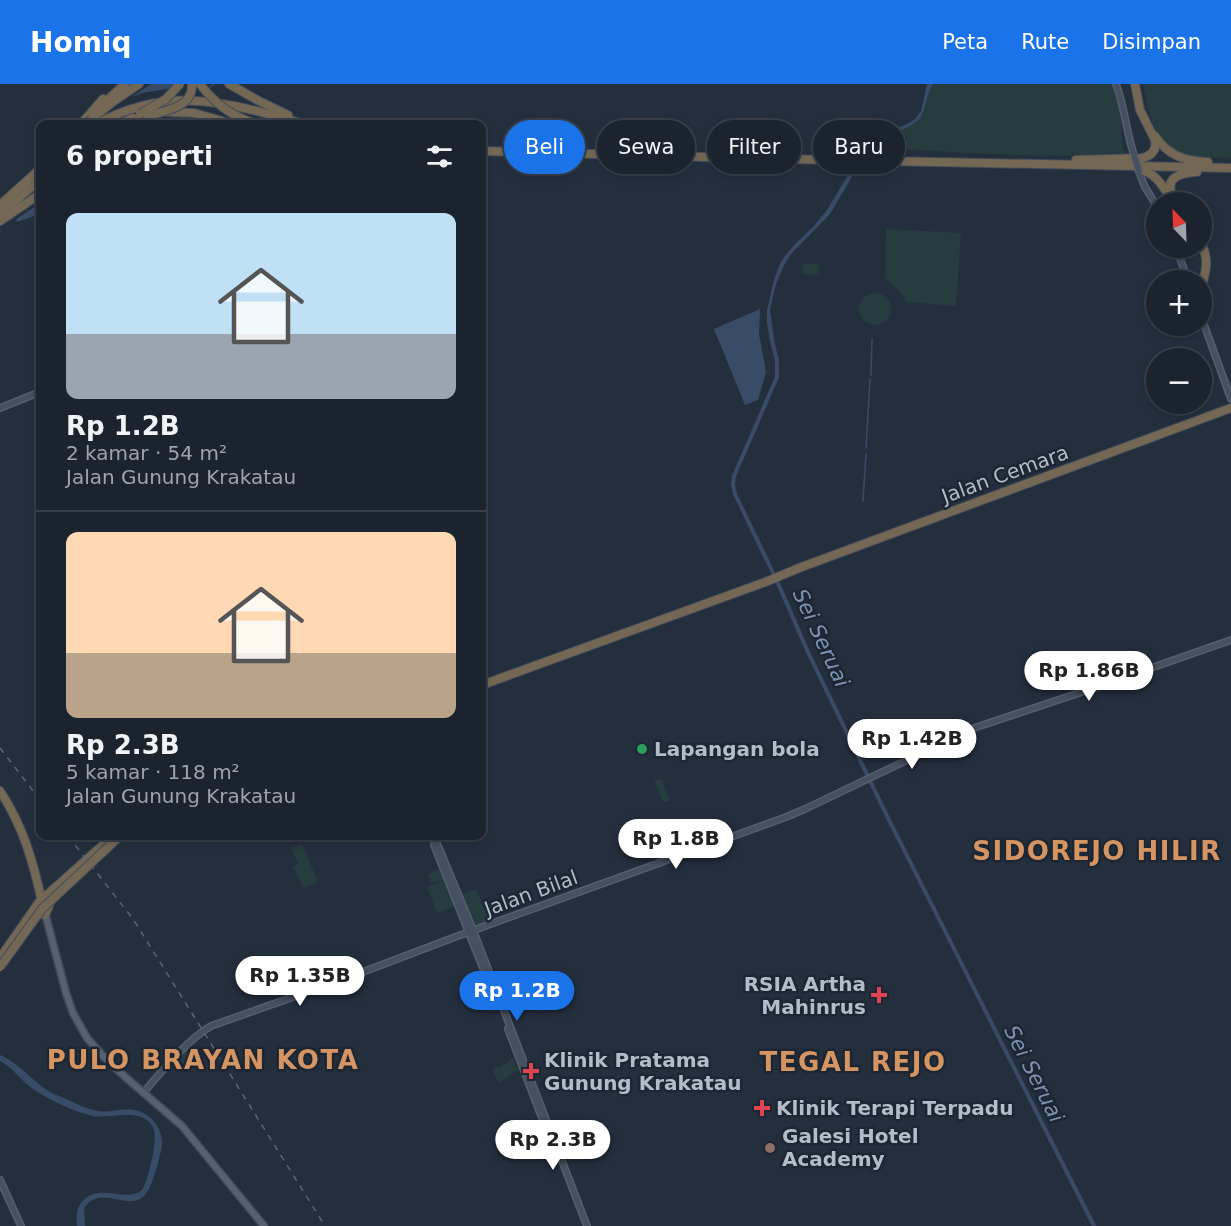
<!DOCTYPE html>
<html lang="id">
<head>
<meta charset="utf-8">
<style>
	:root { --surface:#1b232e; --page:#282f3a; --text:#f1f3f6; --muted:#a0a4aa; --line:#39404a; --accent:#1a73e8 }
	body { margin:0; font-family:"DejaVu Sans",sans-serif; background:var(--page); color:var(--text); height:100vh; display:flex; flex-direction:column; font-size:22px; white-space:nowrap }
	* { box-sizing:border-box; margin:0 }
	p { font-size:20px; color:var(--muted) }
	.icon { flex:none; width:33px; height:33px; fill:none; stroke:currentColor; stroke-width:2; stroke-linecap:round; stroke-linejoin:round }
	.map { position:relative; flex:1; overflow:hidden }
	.sheet { position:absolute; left:36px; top:36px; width:450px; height:720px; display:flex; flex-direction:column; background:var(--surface); border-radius:12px; box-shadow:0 3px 9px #0003,0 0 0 2px var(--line) }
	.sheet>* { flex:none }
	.guide { position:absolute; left:504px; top:36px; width:570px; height:54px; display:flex; gap:12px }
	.needle { width:39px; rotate:337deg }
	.fabs { position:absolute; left:1146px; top:108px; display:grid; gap:12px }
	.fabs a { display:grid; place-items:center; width:66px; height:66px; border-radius:50%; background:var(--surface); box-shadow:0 3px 9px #0003,0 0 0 2px var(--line); font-size:30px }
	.price { position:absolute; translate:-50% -51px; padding:0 14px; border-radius:21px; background:#fff; color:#222; font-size:20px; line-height:39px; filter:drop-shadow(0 2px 3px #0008) }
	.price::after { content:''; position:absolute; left:50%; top:36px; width:18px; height:14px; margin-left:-9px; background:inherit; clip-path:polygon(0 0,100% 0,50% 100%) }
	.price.selected { background:var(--accent); color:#fff }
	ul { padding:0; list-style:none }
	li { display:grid; align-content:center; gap:12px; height:318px; padding:0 30px }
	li+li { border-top:2px solid var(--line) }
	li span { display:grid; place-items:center; height:186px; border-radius:12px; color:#555 }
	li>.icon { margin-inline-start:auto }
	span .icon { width:108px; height:108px; fill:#fffc; stroke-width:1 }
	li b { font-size:26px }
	h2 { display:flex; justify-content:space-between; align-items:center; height:72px; padding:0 30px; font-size:26px }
	.pill { padding:0 21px; border-radius:27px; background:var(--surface); box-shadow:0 3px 9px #0003,0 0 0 2px var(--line); font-size:21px; line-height:54px }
	.pill.selected { background:var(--accent); color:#fff }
	header { display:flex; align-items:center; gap:36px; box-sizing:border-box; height:84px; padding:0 30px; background:var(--accent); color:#fff }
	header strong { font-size:28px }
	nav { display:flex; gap:33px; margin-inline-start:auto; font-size:21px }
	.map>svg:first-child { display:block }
	.green { fill:#263c3f }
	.water { fill:#394c67 }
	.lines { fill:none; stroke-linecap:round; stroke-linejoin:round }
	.stream { stroke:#394c67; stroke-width:1.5 }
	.river { stroke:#394c67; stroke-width:4 }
	.secondary-casing { stroke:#565f6c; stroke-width:8 }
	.primary-casing { stroke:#414a57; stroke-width:9 }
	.highway-casing { stroke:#434c59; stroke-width:10 }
	.secondary { stroke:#465061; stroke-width:5 }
	.primary { stroke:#56606e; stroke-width:6 }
	.highway { stroke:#746855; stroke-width:8 }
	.rail { stroke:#5a6575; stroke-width:1.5; stroke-dasharray:6 6; stroke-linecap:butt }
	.secondary-bridge-casing { stroke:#565f6c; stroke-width:8; stroke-linecap:butt }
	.highway-bridge-casing { stroke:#434c59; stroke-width:10; stroke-linecap:butt }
	.secondary-bridge { stroke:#465061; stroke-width:5 }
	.highway-bridge { stroke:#746855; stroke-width:8 }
	.leisure-dot { fill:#2e9e5b; stroke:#1d2633; stroke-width:2 }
	.health-dot { fill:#e0444e; stroke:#1d2633; stroke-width:2 }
	.education-dot { fill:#8d6e63; stroke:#1d2633; stroke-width:2 }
	.labels { text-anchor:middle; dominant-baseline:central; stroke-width:5; stroke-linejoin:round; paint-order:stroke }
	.street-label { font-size:20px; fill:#b4bcc9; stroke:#1d2633 }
	.poi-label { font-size:20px; font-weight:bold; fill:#b4bcc9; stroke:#1d2633; text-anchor:start }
	.water-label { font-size:21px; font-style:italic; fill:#7c92b1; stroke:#1d2633 }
	.district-label { font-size:26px; font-weight:bold; letter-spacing:1.5px; fill:#d59563; stroke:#1d2633 }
</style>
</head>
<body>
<header>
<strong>Homiq</strong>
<nav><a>Peta</a><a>Rute</a><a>Disimpan</a></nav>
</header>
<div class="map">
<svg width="1231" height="1142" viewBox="0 0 1231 1142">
	<rect width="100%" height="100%" fill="#242f3e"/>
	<g class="green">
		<path d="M933 0H1113L1120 22 1122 57 1125 71C1058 73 990 71 923 66 905 65 887 67 868 65 881 46 896 53 910 42 914 39 921 32 923 27 928 19 928 9 933 0Z"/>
		<path d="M1143 0H1231V74C1217 73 1202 75 1188 72 1155 66 1148 27 1143 0Z"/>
		<polygon points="886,145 961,149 956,222 906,218 901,208 885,195"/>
		<polygon points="803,180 819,180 819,191 802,190"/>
		<circle cx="875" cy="225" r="16"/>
		<polygon points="654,696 662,696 670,717 665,718 662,716"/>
		<polygon points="302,760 318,798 303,804 293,782 298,780 291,764"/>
		<polygon points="440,785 445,795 431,799 428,790"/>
		<polygon points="445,796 456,822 437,829 427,803"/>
		<polygon points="476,805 490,839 474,844 460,811"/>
		<polygon points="189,961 198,969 179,989 169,981"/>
		<polygon points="513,974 518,986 499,999 492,986 497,983 499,984"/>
	</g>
	<g class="water">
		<polygon points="151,0 175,0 172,4 142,9 132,13"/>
		<path d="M927 0H933C926 11 927 25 919 35 905 50 883 47 870 62L830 130 791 170 784 181 776 200 770 225 774 256 770 257 767 239V226L774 196 780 180 784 173 797 158 813 143 827 126 866 61 873 55 907 40 915 35 921 27Z"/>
		<polygon points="40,119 40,130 17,138 16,136 18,134"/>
		<polygon points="760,225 759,250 766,288 758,316 745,321 714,245"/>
		<path d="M0 971C16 978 26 990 40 1001 47 1007 55 1011 64 1014 75 1019 86 1025 98 1027 110 1029 122 1024 134 1026 149 1028 162 1043 162 1058 162 1064 160 1070 159 1075 156 1086 151 1106 143 1113 126 1127 101 1100 84 1124L85 1142H77C76 1134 76 1126 81 1119 98 1096 127 1121 143 1105 148 1094 159 1055 153 1043 141 1021 108 1037 89 1031 73 1027 40 1012 28 1001 18 993 12 983 0 977Z"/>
	</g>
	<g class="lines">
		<g class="stream">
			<polyline points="208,5 214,0"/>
			<polyline points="166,40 177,31"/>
			<polyline points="871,291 872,255"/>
			<polyline points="866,364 870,295"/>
			<polyline points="863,417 866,370"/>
		</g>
		<polyline class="river" points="771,252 777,277 777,293 734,392 733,401 735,410 777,497 807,566 888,734 1094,1142"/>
		<g class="secondary-casing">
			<g id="secondary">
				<path d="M1116 0C1125 24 1126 47 1134 71"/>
				<polyline points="1139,88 1145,103 1156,121"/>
				<polyline points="1176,164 1188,196"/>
				<polyline points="1202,235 1231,315"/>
				<polyline points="0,324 40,308"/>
				<polyline points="434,752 473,846 587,1142"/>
				<polyline points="434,761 494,912"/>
				<polyline points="508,945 553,1063"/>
				<path d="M144 1008C162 987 187 956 211 942L347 894 455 853 786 733 805 725 974 644 1091 605 1231 556"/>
				<polyline points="0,1096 21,1142"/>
			</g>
		</g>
		<g class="primary-casing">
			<polyline id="primary" points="45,829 66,909 73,929 87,954 104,973 123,991 182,1042 264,1142"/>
		</g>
		<g class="highway-casing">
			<g id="highway">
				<polyline points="229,0 259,17 288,31"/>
				<polyline points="102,21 125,0"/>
				<polyline points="167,28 194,29 233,40"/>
				<polyline points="92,35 114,17 139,0"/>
				<polyline points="81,40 103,15"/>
				<path d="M97 40C170 0 229 19 304 40"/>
				<polyline points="119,40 133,34"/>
				<polyline points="129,40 153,30"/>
				<path d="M1155 52C1168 72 1185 77 1208 78"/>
				<polyline points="482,67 741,74 1231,84"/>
				<path d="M1076 76 1142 74C1151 72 1157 67 1155 56L1140 26 1135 0"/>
				<path d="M1139 86C1157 88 1164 105 1173 118"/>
				<path d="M1173 113C1163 93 1181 89 1197 88"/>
				<polyline points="0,121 40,85"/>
				<polyline points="0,130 40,96"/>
				<polyline points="0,137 40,110"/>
				<path d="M1202 161C1209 176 1206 187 1202 201"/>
				<polyline points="482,601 768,497 799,484 1231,324"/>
				<path d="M0 707C23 742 33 777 42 818"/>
				<polyline points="45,831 50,819"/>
				<polyline points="0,874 39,818 113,752"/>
			</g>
		</g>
		<use href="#secondary" class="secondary"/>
		<use href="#primary" class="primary"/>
		<use href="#highway" class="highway"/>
		<g class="rail">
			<polyline points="0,664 40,716"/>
			<polyline points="68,752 133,835 325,1142"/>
		</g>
		<g class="secondary-bridge-casing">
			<polyline id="secondary-bridge" points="1134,71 1139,88"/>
		</g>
		<g class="highway-bridge-casing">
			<g id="highway-bridge">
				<path d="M200 0C215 20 234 34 258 40"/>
				<polyline points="140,30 166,15 180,0"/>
				<path d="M148 32C166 26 193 24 192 0"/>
				<polyline points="86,40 92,35"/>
				<polyline points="0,883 42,825 120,752"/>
			</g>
		</g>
		<use href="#secondary-bridge" class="secondary-bridge"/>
		<use href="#highway-bridge" class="highway-bridge"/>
	</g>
	<circle class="leisure-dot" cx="642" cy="665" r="6"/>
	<g class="health-dot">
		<path d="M876 902h6v6h6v6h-6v6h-6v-6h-6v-6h6z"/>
		<path d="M528 978h6v6h6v6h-6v6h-6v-6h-6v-6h6z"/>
		<path d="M759 1015h6v6h6v6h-6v6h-6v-6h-6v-6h6z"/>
	</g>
	<circle class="education-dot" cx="770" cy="1064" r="6"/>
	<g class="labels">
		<g class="street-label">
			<text transform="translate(1005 390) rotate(-20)">Jalan Cemara</text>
			<text transform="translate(531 809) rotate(-20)">Jalan Bilal</text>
		</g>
		<g class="poi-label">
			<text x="654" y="665">Lapangan bola</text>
			<text x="866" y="900" text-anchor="end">RSIA Artha<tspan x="866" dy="23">Mahinrus</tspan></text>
			<text x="544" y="976">Klinik Pratama<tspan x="544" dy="23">Gunung Krakatau</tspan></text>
			<text x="776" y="1024">Klinik Terapi Terpadu</text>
			<text x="782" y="1052">Galesi Hotel<tspan x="782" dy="23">Academy</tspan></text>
		</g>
		<g class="water-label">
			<text transform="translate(821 554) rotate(65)">Sei Seruai</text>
			<text transform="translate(1034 990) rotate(63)">Sei Seruai</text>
		</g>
		<g class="district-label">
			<text x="1097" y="767">SIDOREJO HILIR</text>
			<text x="203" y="976">PULO BRAYAN KOTA</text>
			<text x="853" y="978">TEGAL REJO</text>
		</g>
	</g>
</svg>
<div class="fabs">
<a><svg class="needle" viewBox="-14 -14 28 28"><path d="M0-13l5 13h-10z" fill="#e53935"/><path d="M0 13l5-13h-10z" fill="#a0a4aa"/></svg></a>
<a>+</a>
<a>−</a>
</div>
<b class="price" style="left:1089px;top:618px">Rp 1.86B</b>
<b class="price" style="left:912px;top:686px">Rp 1.42B</b>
<b class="price" style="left:676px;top:786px">Rp 1.8B</b>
<b class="price" style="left:300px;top:923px">Rp 1.35B</b>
<b class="price selected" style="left:517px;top:938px">Rp 1.2B</b>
<b class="price" style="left:553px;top:1087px">Rp 2.3B</b>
<div class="guide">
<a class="pill selected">Beli</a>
<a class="pill">Sewa</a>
<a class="pill">Filter</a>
<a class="pill">Baru</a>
</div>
<section class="sheet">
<h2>6 properti<svg class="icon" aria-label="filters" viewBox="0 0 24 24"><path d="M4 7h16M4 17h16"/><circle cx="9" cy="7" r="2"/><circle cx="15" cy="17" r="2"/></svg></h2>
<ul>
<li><span style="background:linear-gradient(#bfe0f5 65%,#9aa5b1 0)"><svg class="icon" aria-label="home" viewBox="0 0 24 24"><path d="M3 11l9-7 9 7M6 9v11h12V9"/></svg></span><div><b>Rp 1.2B</b><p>2 kamar · 54 m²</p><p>Jalan Gunung Krakatau</p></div></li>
<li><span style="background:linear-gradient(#ffd9b3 65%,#b9a48a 0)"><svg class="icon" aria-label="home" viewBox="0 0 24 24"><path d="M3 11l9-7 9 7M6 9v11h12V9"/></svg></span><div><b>Rp 2.3B</b><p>5 kamar · 118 m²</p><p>Jalan Gunung Krakatau</p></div></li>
</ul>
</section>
</div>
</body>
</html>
